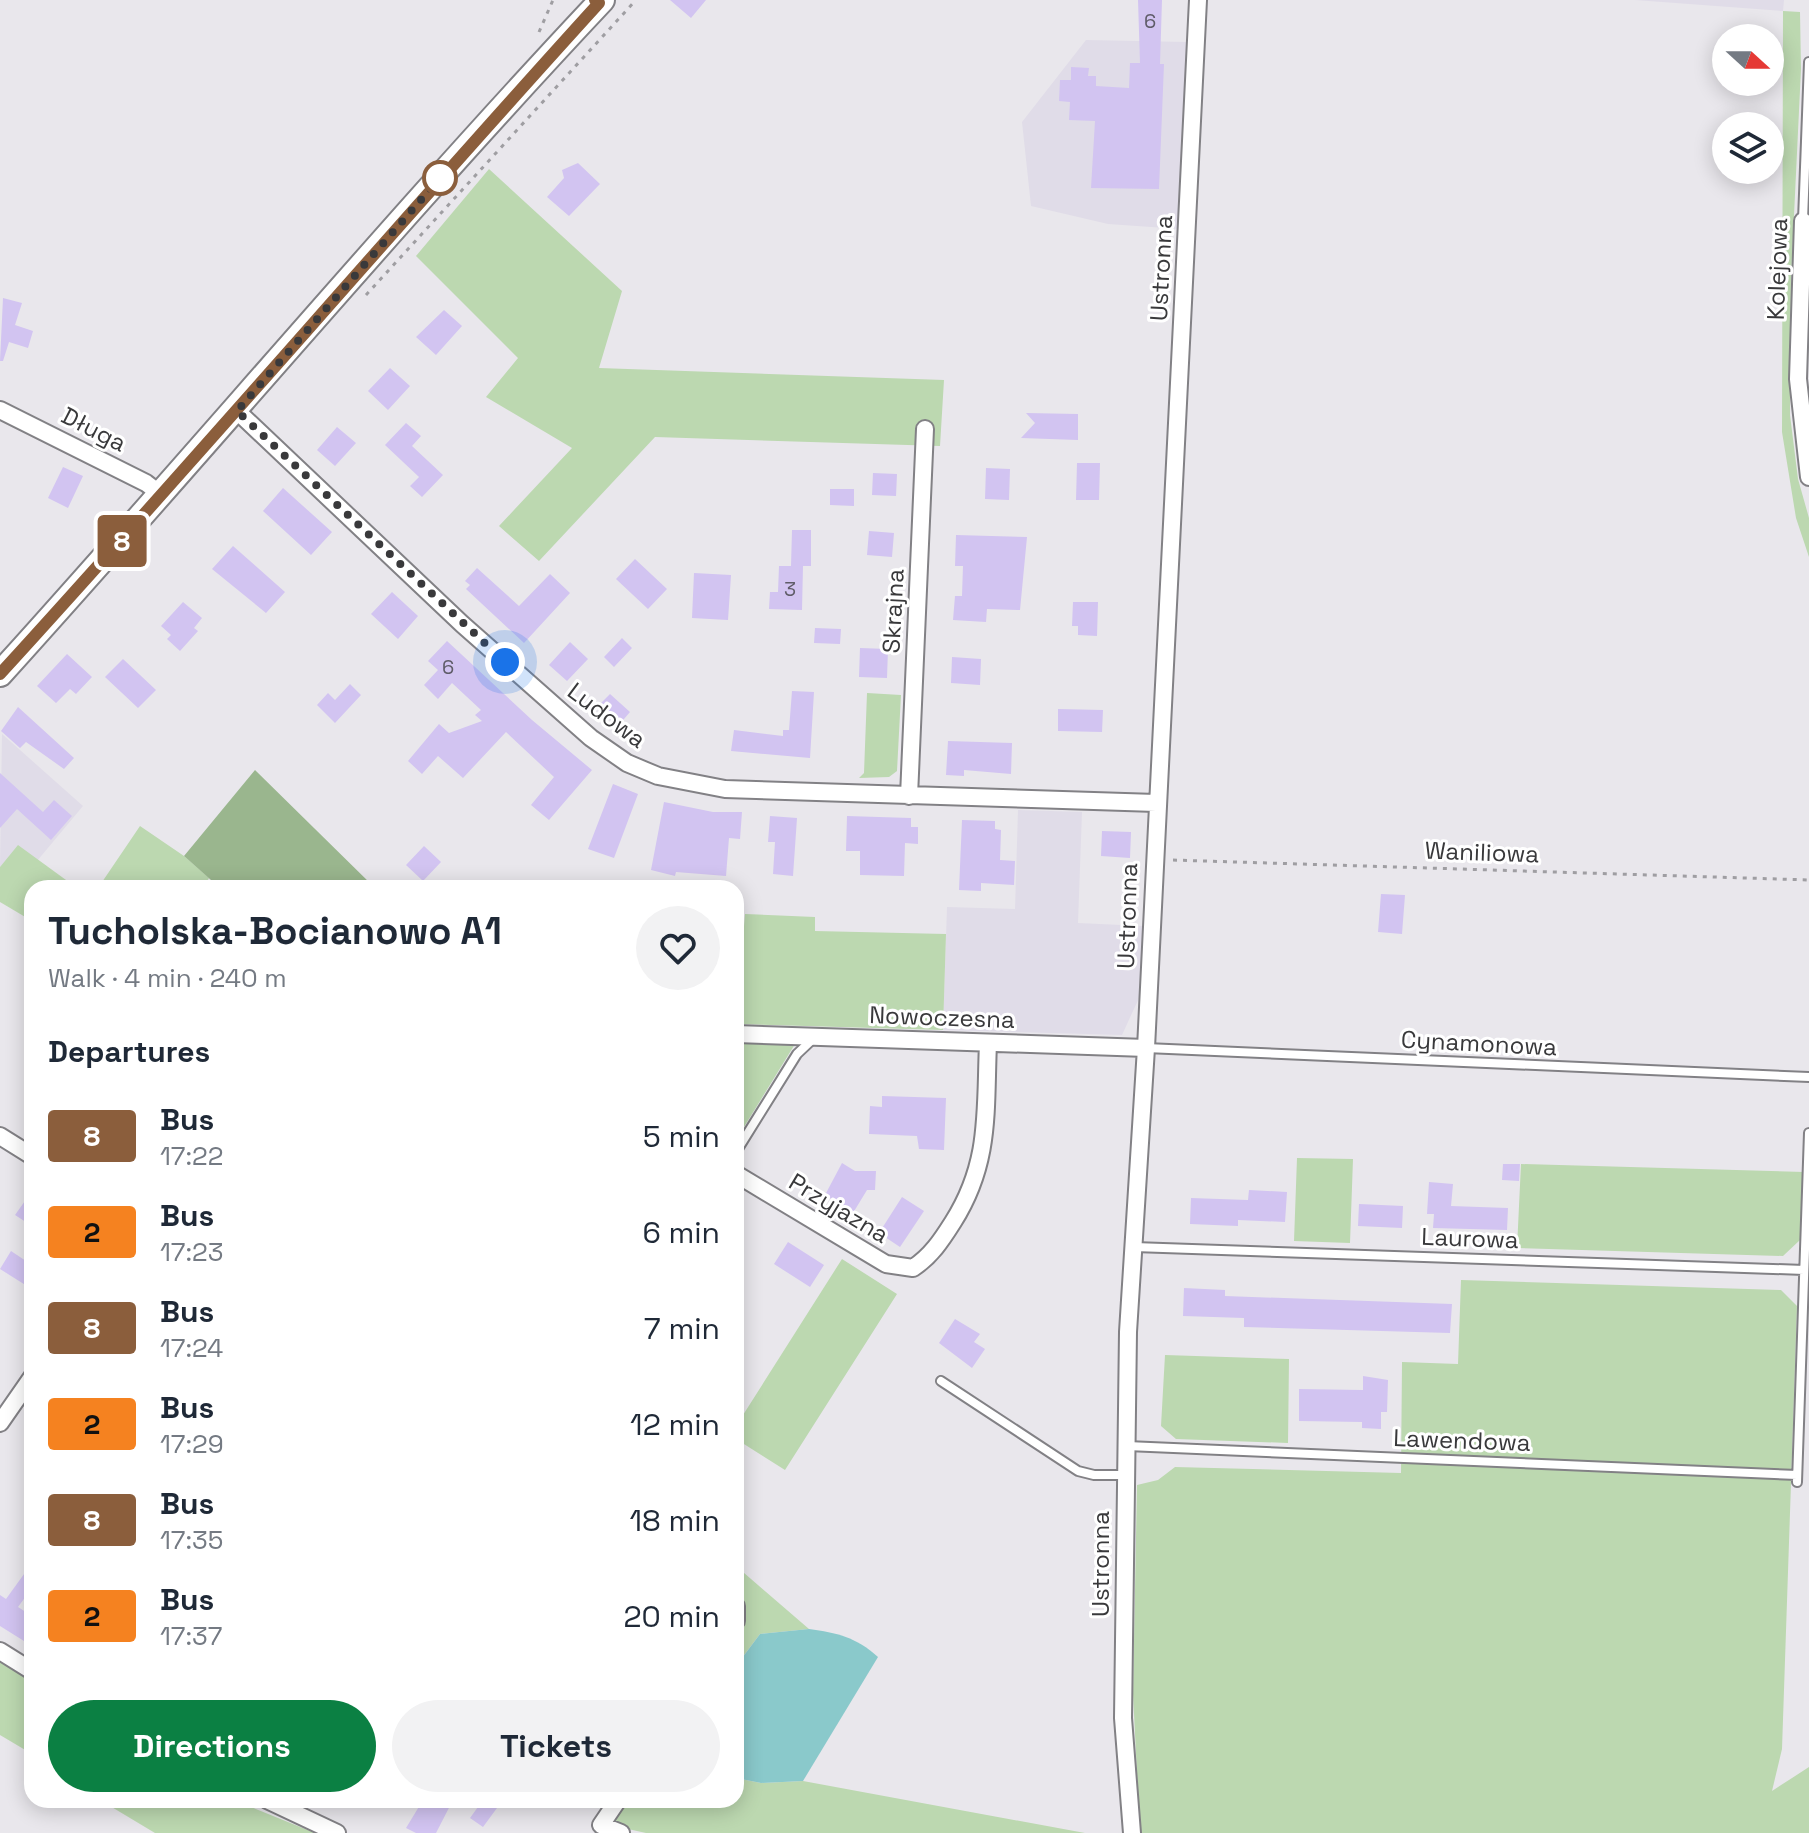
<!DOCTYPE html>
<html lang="en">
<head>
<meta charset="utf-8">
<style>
  body { margin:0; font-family:"Space Grotesk",sans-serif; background:#f2f2f3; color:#1f2937; height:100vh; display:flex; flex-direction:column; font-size:30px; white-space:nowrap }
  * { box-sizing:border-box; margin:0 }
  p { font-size:26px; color:#747a83 }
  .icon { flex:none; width:44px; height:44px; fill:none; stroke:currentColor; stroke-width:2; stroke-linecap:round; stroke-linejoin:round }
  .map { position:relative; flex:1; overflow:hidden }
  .panel { position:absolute; left:24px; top:880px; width:720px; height:928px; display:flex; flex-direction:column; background:#fff; border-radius:24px; box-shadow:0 4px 20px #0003 }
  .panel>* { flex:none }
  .badge { padding:0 16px; border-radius:6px; font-size:28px; line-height:52px }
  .needle { width:52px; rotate:111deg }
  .buttons { position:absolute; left:1712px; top:24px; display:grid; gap:16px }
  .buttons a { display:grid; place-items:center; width:72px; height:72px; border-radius:50%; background:#fff; box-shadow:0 4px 20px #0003; font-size:40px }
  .you { position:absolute; width:40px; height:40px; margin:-20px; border:6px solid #fff; border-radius:50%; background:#1a73e8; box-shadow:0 0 0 12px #1a73e833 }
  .map>.badge { position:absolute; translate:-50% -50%; box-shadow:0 0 0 4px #fff }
  h2 { padding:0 24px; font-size:30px; line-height:72px }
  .round { display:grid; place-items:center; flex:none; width:84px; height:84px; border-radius:42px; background:#f2f2f3 }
  .overview { display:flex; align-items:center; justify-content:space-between; height:136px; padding:0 24px }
  h1 { font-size:38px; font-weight:600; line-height:60px }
  .primary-button { display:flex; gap:16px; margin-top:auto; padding:16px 24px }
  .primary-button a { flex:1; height:92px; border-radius:48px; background:#0b8043; color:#fff; font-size:32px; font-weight:600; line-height:92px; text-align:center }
  .primary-button a+a { background:#f2f2f3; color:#1f2937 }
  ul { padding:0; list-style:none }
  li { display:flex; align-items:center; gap:24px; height:96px; padding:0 24px }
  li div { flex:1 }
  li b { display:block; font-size:30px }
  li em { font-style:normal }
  li .badge { min-width:88px; font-weight:700; text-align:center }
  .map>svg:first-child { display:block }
  .built { fill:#e0dce8 }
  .green { fill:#bcd8b0 }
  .forest { fill:#9ab68e }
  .water { fill:#8ac9cb }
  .building { fill:#d2c4f1 }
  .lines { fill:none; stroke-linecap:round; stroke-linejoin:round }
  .lane-casing { stroke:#828185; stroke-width:12 }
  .street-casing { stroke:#828185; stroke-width:20 }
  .secondary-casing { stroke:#828185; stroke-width:28 }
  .path { stroke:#9f9ea2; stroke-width:3; stroke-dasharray:4 6; stroke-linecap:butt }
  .lane { stroke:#fff; stroke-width:8 }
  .street { stroke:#fff; stroke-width:16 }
  .secondary { stroke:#fff; stroke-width:24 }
  .line-casing { stroke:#fff; stroke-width:18 }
  .line { stroke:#8b5e3c; stroke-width:12 }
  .walk { stroke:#39393b; stroke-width:8; stroke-dasharray:0 14.4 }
  .stop-dot { fill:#fff; stroke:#8b5e3c; stroke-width:4 }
  .labels { text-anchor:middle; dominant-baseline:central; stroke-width:6; stroke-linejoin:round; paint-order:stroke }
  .number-label { font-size:20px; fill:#5f5c68 }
  .street-label { font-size:24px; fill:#39393b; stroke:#fff }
</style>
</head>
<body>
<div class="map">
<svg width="1809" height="1833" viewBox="0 0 1809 1833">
  <rect width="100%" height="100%" fill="#e9e7ec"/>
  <!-- built -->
  <path class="built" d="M1635 0H1784L1783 11Z
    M1086 40 1187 42 1180 229 1108 224 1031 206 1022 122Z
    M2 734 83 806 37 861 18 846 0 867Z
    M1018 810 1082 812 1078 923 1143 926 1139 998 1122 1035 943 1030 947 907 1015 909Z"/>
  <!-- green -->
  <path class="green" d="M1783 11 1800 12 1801 69 1791 278 1790 415 1798 479 1809 518V557L1796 518 1782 432Z
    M489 169 622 291 599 368 944 380 940 446 655 437 539 561 499 526 572 448 486 397 518 358 416 256Z
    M867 693 901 695 897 771 889 777 859 778 864 773Z
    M140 826 184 856 209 878 203 888H98Z
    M18 845 77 888H32V921L0 902V867Z
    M745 914 815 917V931L946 934 943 1030 736 1024Z
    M736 1041 795 1044 736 1140Z
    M1297 1158 1353 1159 1350 1243 1294 1241Z
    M1521 1164 1804 1172 1800 1240 1783 1256 1517 1248Z
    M842 1259 897 1294 785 1470 736 1439V1426Z
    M1461 1280 1781 1290 1797 1306 1782 1749 1772 1791 1809 1767V1833H1140L1133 1694 1137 1485 1158 1480 1175 1467 1401 1473 1402 1362 1458 1364Z
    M1165 1355 1289 1359 1288 1443 1176 1439 1161 1426Z
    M736 1566 809 1629 760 1634 736 1666V1637L741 1630 743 1611 736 1591Z
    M0 1658 32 1679V1754L0 1735Z
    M736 1778 761 1783 803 1781 1085 1833H646L619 1827 614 1819 624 1800H736Z
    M100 1800H234L315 1833H155Z"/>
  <!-- forest -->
  <path class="forest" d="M255 770 373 886 377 888H220L184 856Z"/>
  <!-- water -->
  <path class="water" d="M809 1629C837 1633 856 1637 878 1657L803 1781 761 1783 736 1778V1666L760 1634Z"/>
  <!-- building -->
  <path class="building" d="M670 0H706L691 18Z
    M1138 0H1162L1160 64H1164L1159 189 1091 188 1095 121 1069 120 1070 102 1059 101 1060 80H1071V67L1089 68 1088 76H1096V86L1129 88 1130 63H1140Z
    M578 163 600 184 569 216 547 197 564 178 562 170Z
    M3 298 22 303 15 325 33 331 28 348 9 342 3 361H0Z
    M444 310 462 326 436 355 416 337Z
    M390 368 410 386 388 410 368 391Z
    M1026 413 1078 414V440L1021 438 1035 423Z
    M406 423 421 436 412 446 443 475 422 497 410 486 419 477 385 445Z
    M337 427 356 443 335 466 317 450Z
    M1077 463H1100L1099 500H1076Z
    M63 467 83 476 68 508 48 498Z
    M986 468 1010 469 1009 500 985 499Z
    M873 473 897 474 896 496 872 495Z
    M283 488 332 532 311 555 263 511Z
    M830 489H854V506L830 505Z
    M792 530H811V566H803L802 610 769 609 770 592H778L779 566H791Z
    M869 531 894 533 892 557 867 555Z
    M956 535 1027 537 1020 610 987 609 986 622 953 620 955 596H962L963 566H955Z
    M233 546 285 592 266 613 212 569Z
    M635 559 667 589 648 609 616 579Z
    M477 568 519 606 550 574 570 593 524 643 466 589 470 585 465 581Z
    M694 573 731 575 728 620 692 618Z
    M392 592 418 616 398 639 371 614Z
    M183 602 202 618 194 628 198 631 180 651 167 639 171 635 161 626Z
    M1073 602H1098L1097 636 1078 635V626H1072Z
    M815 628 841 629 840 644 814 643Z
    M622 638 632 648 614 667 604 657Z
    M447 641 532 720 592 770 549 820 531 805 554 777 506 732 463 778 438 756 422 774 408 761 439 724 449 733 482 721 475 715 481 710 452 683 438 699 424 685 438 670 428 661Z
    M570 642 588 659 567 681 549 665Z
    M860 648 888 649 887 678 859 677Z
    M67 654 92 677 76 694 70 689 56 703 37 686Z
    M952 657 981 659 980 685 951 683Z
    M123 659 156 690 138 708 105 677Z
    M350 684 361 695 335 723 317 705 328 693 335 700Z
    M792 691 814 692 810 758 731 751 734 730 783 736V730H789Z
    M610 694 630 712 618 726 597 707Z
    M18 707 74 758 64 769 26 742 20 748 1 731Z
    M1058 709 1103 710 1102 732 1058 731Z
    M948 741 1012 743 1011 774 964 770V776L946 775Z
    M0 773 43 812 54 800 72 816 51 840 17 809 0 828Z
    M613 784 638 794 614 858 588 849Z
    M664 802 713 812H742L740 839 729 838 726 876 676 872 675 876 651 870Z
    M770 816 797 818 793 876 773 874 775 842H768Z
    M847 816 911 818V827H918V844L905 843 904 876 860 875V851H846Z
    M962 820 995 821V829L1001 830 1000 860 1015 861 1014 885 981 883V891L959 890Z
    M1102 831 1131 832 1130 858 1101 856Z
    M424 846 441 862 423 881 406 865Z
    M1381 894 1405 895 1402 934 1378 932Z
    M882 1096 946 1098 944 1150 919 1149 917 1136 869 1134 870 1106 882 1107Z
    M842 1163 855 1171H876L875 1190H867L853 1213 825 1195Z
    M1503 1164H1520L1519 1181 1502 1180Z
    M1429 1182 1453 1184 1451 1206 1508 1208 1507 1230 1433 1228 1434 1214H1427Z
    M1249 1190 1287 1192 1285 1222 1238 1220V1226L1190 1224 1191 1198 1248 1200Z
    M32 1191V1226L15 1215Z
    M902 1197 924 1211 900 1247 879 1233Z
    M1359 1204 1403 1206 1402 1228 1358 1226Z
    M788 1242 824 1265 810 1287 774 1264Z
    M11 1251 32 1265V1278L27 1286 0 1269Z
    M1184 1288 1225 1290V1296L1452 1304 1450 1333 1244 1327V1318L1183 1316Z
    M955 1319 980 1334 974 1342 985 1349 972 1368 939 1343Z
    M1363 1376 1388 1380 1387 1412H1381V1429L1362 1428V1422L1299 1421V1389L1363 1390Z
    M32 1563V1588L18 1607 32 1616V1646L0 1626V1595L6 1599Z
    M423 1800H453L436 1833H416L406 1828Z
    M483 1800 497 1808 483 1827 470 1818Z"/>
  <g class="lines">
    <!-- lane casing -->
    <g class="lane-casing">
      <path id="lane" d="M1803 220 1809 62
        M1146 1048 1809 1077
        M736 1152 797 1054 815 1037
        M1134 1247 1804 1270
        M941 1381 1078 1471 1094 1475H1125
        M1127 1446 1797 1475
        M1797 1482 1809 1133"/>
    </g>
    <!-- street casing -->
    <g class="street-casing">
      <path id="street" d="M1803 221 1798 379 1809 477
        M0 410 146 483 163 496
        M237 411 462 624 591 738 627 763 658 776 725 789 1156 803
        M909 796 925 429
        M736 1034 1146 1048
        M0 1136 32 1156
        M736 1174 886 1264 913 1268C931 1256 941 1241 953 1222 991 1162 985 1111 988 1043
        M0 1423 32 1377
        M736 1606V1621
        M0 1651 32 1671
        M267 1800 337 1833
        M618 1800 601 1825 621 1833
        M1132 1833 1123 1718 1128 1332 1146 1048 1198 0"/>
    </g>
    <!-- secondary casing -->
    <g class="secondary-casing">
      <path id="secondary" d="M0 674C202 451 396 219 602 0"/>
    </g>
    <!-- path -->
    <path class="path" d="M539 32 553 0
      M366 295 636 0
      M1173 860 1809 880"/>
    <!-- lane -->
    <use href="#lane" class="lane"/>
    <!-- street -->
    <use href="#street" class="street"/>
    <!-- secondary -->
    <use href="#secondary" class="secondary"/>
  </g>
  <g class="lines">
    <!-- line casing -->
    <g class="line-casing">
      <path id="line" d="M0 674C202 453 397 225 599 3L595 0"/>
    </g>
    <!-- line -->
    <use href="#line" class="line"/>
    <!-- walk -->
    <path class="walk" d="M440 178 237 411 505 662"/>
  </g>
  <!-- markers -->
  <circle class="stop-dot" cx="440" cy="178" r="16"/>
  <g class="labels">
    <!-- number labels -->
    <g class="number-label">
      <text x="1150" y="21">6</text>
      <text x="790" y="589">3</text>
      <text x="448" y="667">6</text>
    </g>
    <!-- street labels -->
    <g class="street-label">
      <text transform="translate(1161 268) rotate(-87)">Ustronna</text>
      <text transform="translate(1777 269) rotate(-88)">Kolejowa</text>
      <text transform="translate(94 429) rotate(27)">Długa</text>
      <text transform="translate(893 611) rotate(-87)">Skrajna</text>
      <text transform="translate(607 715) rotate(37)">Ludowa</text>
      <text transform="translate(1482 852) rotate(2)">Waniliowa</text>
      <text transform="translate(1127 916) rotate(-88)">Ustronna</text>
      <text transform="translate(942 1017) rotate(2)">Nowoczesna</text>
      <text transform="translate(1479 1043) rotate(3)">Cynamonowa</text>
      <text transform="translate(839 1208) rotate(31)">Przyjazna</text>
      <text transform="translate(1470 1238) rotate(2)">Laurowa</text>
      <text transform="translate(1462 1440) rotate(2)">Lawendowa</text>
      <text transform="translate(1100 1564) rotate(-90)">Ustronna</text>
    </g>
  </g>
</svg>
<div class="buttons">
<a><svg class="needle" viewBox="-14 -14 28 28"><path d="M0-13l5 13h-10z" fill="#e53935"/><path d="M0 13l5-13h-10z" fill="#747a83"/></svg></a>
<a><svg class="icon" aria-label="layers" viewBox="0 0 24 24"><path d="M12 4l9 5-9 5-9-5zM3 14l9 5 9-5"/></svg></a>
</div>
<div class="you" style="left:505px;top:662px"></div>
<b class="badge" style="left:122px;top:541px;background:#8b5e3c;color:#fff">8</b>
<section class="panel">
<div class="overview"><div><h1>Tucholska-Bocianowo A1</h1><p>Walk · 4 min · 240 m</p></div><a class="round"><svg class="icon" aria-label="heart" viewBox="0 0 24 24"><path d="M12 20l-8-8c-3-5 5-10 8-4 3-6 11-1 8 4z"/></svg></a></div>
<h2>Departures</h2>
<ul>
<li><span class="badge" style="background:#8b5e3c;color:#fff">8</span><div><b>Bus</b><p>17:22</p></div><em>5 min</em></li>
<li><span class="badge" style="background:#f58220;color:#111">2</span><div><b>Bus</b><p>17:23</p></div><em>6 min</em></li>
<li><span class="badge" style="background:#8b5e3c;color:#fff">8</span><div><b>Bus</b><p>17:24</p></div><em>7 min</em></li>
<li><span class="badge" style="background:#f58220;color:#111">2</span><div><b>Bus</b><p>17:29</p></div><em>12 min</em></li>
<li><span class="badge" style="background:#8b5e3c;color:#fff">8</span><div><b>Bus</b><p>17:35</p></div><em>18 min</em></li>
<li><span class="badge" style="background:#f58220;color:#111">2</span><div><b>Bus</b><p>17:37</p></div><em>20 min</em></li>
</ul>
<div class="primary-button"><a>Directions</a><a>Tickets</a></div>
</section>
</div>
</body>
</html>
